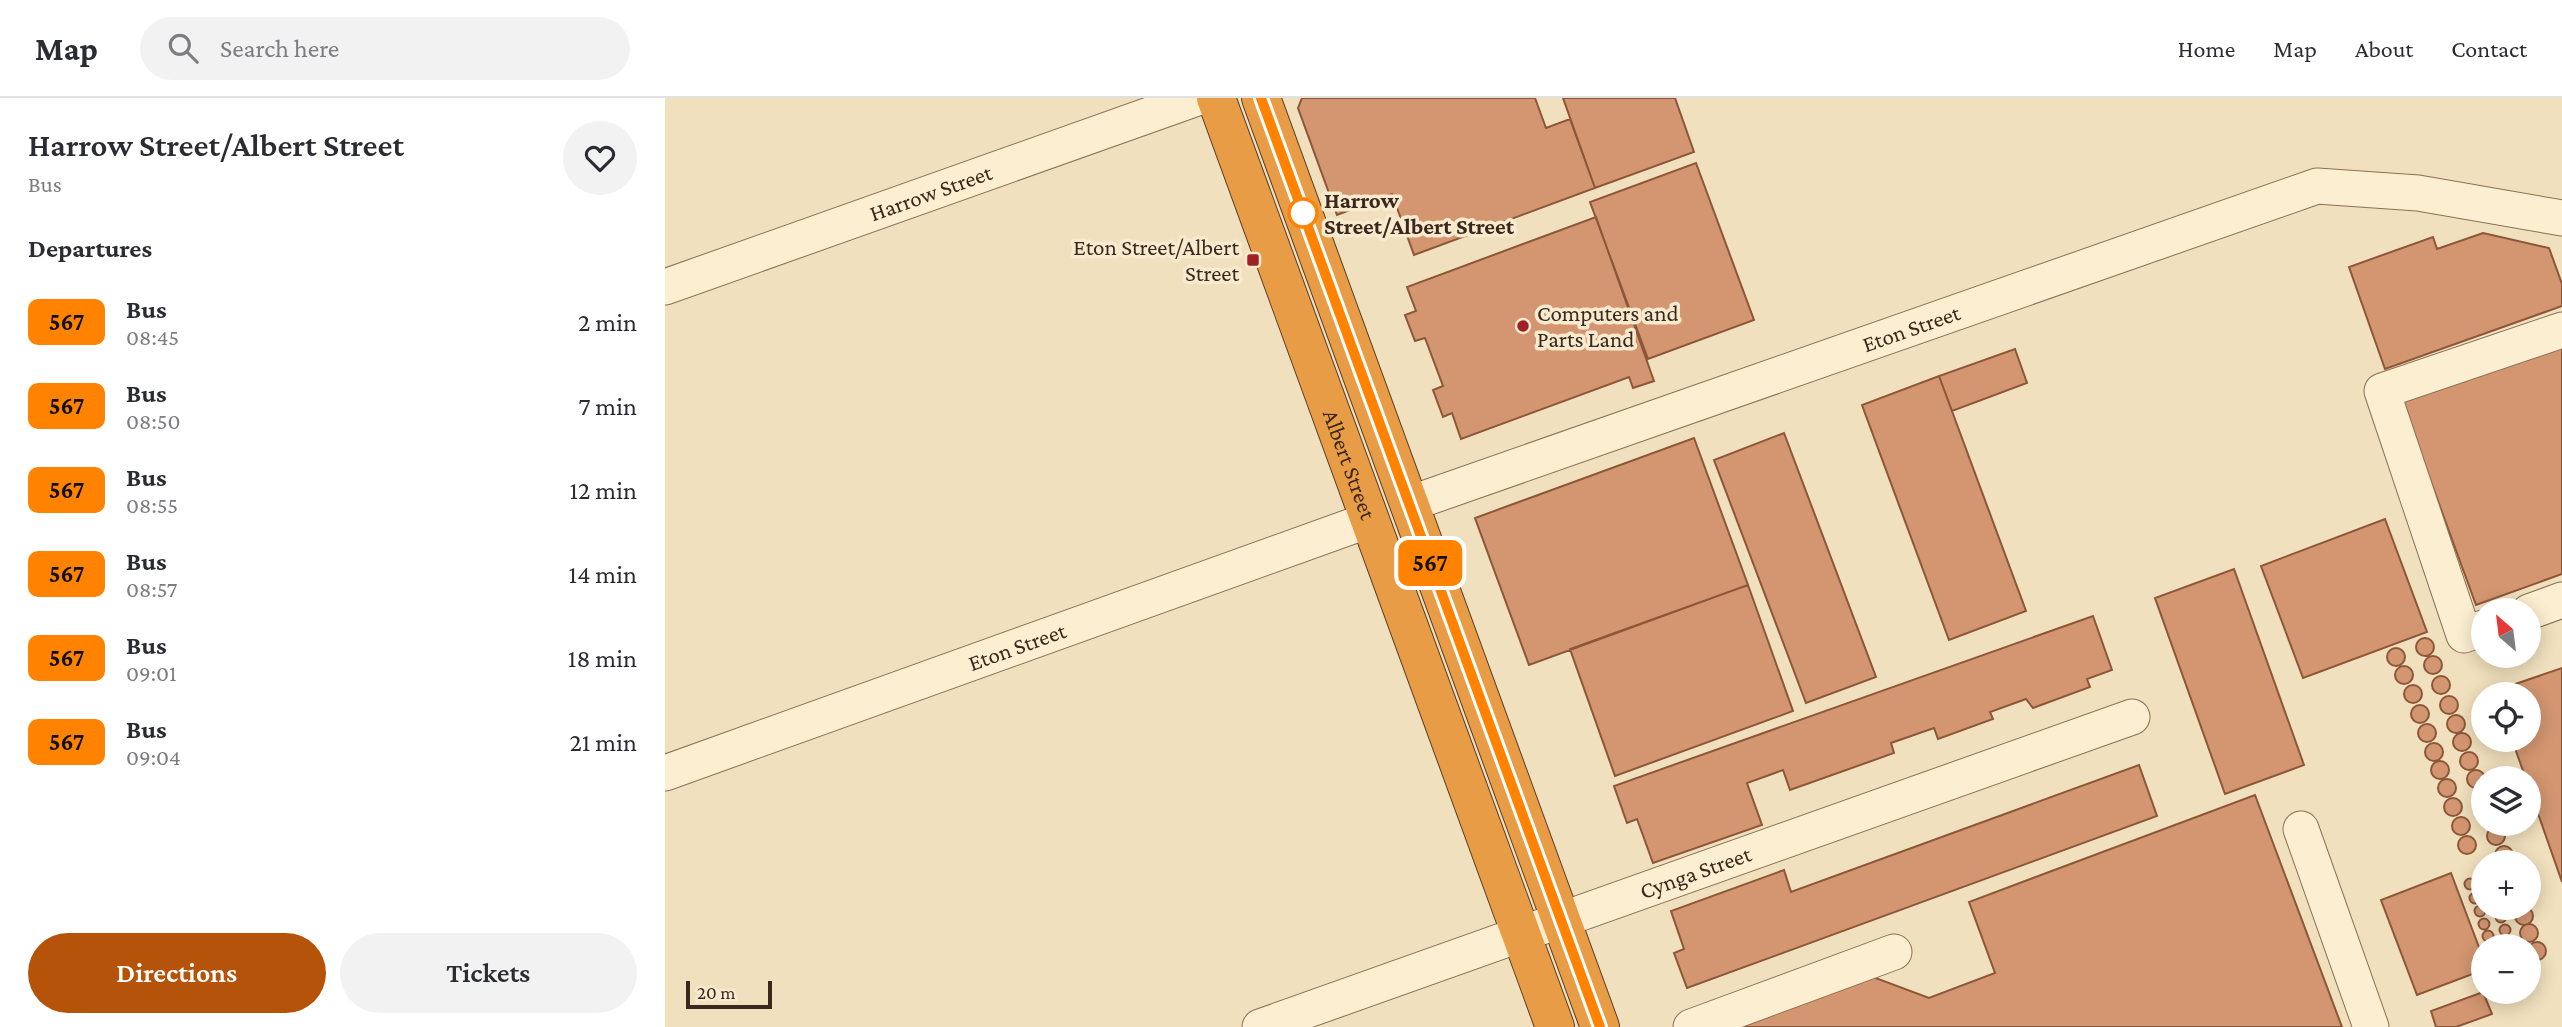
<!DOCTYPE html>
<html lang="en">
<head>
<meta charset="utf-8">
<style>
  body { margin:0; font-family:"Crimson Pro",serif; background:#f2f2f3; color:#2b2b33; height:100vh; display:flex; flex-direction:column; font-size:26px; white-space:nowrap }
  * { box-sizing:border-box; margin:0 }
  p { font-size:23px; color:#7c7c81 }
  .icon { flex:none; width:38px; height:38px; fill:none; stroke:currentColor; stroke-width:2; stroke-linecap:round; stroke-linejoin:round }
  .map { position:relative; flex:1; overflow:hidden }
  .side { display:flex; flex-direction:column; background:#fff; width:665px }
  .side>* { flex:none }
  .badge { padding:0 14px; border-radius:10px; font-size:24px; line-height:46px }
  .needle { width:46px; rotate:332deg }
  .fabs { position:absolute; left:1806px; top:500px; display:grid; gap:14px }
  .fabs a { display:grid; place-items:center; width:70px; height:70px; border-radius:50%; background:#fff; box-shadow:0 4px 18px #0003; font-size:35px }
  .scale { position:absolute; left:21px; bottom:18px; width:86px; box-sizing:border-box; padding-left:7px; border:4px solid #39281b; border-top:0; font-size:19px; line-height:24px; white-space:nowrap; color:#39281b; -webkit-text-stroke:5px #f8eace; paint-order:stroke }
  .map>.badge { position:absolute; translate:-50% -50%; box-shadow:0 0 0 4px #fff }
  h2 { padding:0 28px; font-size:26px; line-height:63px }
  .round { display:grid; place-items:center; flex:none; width:74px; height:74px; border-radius:37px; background:#f2f2f3 }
  .overview { display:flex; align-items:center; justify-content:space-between; height:119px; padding:0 28px }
  h1 { font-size:33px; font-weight:600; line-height:52px }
  .action { display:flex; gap:14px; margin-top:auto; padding:14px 28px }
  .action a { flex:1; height:80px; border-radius:42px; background:#b45309; color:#fff; font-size:28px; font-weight:600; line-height:80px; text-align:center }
  .action a+a { background:#f2f2f3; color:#2b2b33 }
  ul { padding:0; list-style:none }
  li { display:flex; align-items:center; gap:21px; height:84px; padding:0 28px }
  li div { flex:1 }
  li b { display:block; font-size:26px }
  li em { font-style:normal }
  li .badge { min-width:77px; font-weight:700; text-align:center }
  header { display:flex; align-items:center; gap:42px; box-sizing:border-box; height:98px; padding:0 35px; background:#fff; border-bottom:2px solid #e1e1e2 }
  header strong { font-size:33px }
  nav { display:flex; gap:38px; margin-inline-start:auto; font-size:24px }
  .search { width:490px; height:63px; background:#f2f2f3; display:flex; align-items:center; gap:18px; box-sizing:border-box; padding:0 24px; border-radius:38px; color:#7c7c81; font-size:26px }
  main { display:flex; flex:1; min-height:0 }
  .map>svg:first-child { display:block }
  .building { fill:#d39670; stroke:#8c5739; stroke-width:2 }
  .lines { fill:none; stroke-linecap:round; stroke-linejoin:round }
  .minor-casing { stroke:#8b7055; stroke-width:37 }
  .highway-casing { stroke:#583e2a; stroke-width:40 }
  .minor { stroke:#fceed1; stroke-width:35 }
  .highway { stroke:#e99c46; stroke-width:38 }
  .line-casing { stroke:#fff; stroke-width:16 }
  .line { stroke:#ff8200; stroke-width:10 }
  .stop-dot { fill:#fff; stroke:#ff8200; stroke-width:3.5 }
  .poi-dot { fill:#9f2025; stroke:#f8eace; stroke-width:2.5 }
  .labels { text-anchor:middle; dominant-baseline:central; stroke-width:7; stroke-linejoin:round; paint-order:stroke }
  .street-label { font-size:23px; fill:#39281b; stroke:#f8eace }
  .stop-label { font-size:23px; font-weight:bold; fill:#39281b; stroke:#f8eace; text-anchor:start }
  .poi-label { font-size:23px; fill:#39281b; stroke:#f8eace; text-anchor:end }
</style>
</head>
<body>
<header>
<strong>Map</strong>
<div class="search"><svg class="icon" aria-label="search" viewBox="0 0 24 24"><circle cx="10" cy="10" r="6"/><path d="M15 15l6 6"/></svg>Search here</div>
<nav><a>Home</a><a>Map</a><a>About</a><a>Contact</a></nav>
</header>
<main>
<section class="side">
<div class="overview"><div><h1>Harrow Street/Albert Street</h1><p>Bus</p></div><a class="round"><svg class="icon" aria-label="heart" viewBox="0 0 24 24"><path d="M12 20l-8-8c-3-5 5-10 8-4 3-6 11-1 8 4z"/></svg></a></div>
<h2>Departures</h2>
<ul>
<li><span class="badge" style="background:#ff8200;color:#111">567</span><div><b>Bus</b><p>08:45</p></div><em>2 min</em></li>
<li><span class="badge" style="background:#ff8200;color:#111">567</span><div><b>Bus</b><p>08:50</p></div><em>7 min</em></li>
<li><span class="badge" style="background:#ff8200;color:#111">567</span><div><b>Bus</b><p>08:55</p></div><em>12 min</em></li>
<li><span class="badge" style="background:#ff8200;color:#111">567</span><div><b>Bus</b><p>08:57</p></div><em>14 min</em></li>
<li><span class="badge" style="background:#ff8200;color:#111">567</span><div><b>Bus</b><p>09:01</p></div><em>18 min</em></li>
<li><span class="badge" style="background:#ff8200;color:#111">567</span><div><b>Bus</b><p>09:04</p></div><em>21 min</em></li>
</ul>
<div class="action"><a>Directions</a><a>Tickets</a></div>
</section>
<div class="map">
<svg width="1897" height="929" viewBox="0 0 1897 929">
  <rect width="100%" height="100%" fill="#f1e0bd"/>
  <!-- building -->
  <path class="building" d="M637 0H870L881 30 905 21 930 90 749 157 727 96 672 117 633 10Z
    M898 0H1010L1029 54 930 90Z
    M1031 65 1089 222 983 261 925 104Z
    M931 119 989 283 968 290 964 279 796 341 787 315 778 319 768 292 778 288 760 240 750 243 740 217 751 213 742 189Z
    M1818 135 1884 150 1897 186V208L1720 271 1684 169 1768 139 1772 151Z
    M1897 243V476L1811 507 1736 302Z
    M1350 251 1362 285 1287 313 1274 278Z
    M1274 278 1361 513 1284 542 1197 307Z
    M1119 335 1211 579 1141 605 1049 362Z
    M1029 340 1083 487 864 567 810 420Z
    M1720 421 1762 534 1638 580 1596 468Z
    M1569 471 1639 667 1560 696 1490 500Z
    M1083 487 1128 613 950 678 905 551Z
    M1428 518 1447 572 1422 581 1425 589 1368 610 1361 601 1325 614 1328 621 1273 641 1269 630 1226 645 1229 655 1125 692 1118 672 1082 685 1097 727 988 765 972 721 962 725 949 688Z
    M1751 549a9 9 0 1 1 18 0a9 9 0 1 1-18 0Z
    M1722 559a9 9 0 1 1 18 0a9 9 0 1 1-18 0Z
    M1759 567a9 9 0 1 1 18 0a9 9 0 1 1-18 0Z
    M1730 577a9 9 0 1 1 18 0a9 9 0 1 1-18 0Z
    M1897 570V784L1864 690V681H1861L1847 642H1864V597H1831L1830 593Z
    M1767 587a9 9 0 1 1 18 0a9 9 0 1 1-18 0Z
    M1739 596a9 9 0 1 1 18 0a9 9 0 1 1-18 0Z
    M1775 607a9 9 0 1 1 18 0a9 9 0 1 1-18 0Z
    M1746 616a9 9 0 1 1 18 0a9 9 0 1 1-18 0Z
    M1782 626a9 9 0 1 1 18 0a9 9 0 1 1-18 0Z
    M1753 635a9 9 0 1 1 18 0a9 9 0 1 1-18 0Z
    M1788 644a9 9 0 1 1 18 0a9 9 0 1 1-18 0Z
    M1760 654a9 9 0 1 1 18 0a9 9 0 1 1-18 0Z
    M1795 663a9 9 0 1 1 18 0a9 9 0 1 1-18 0Z
    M1766 672a9 9 0 1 1 18 0a9 9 0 1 1-18 0Z
    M1474 667 1492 718 1022 890 1009 855 1019 851 1006 813 1119 772 1126 794Z
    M1802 681a9 9 0 1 1 18 0a9 9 0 1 1-18 0Z
    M1773 690a9 9 0 1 1 18 0a9 9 0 1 1-18 0Z
    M1815 690H1818V709L1812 707 1808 703 1809 693Z
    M1590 697 1677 929H1071L1200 876 1264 900 1330 875 1304 804Z
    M1779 709a9 9 0 1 1 18 0a9 9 0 1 1-18 0Z
    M1787 728a9 9 0 1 1 18 0a9 9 0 1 1-18 0Z
    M1822 738a9 9 0 1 1 18 0a9 9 0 1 1-18 0Z
    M1793 747a9 9 0 1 1 18 0a9 9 0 1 1-18 0Z
    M1830 757a9 9 0 1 1 18 0a9 9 0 1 1-18 0Z
    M1786 775 1818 860V872L1752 897 1716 802Z
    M1799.5 786a5.5 5.5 0 1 1 11 0a5.5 5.5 0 1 1-11 0Z
    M1804.5 800a5.5 5.5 0 1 1 11 0a5.5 5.5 0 1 1-11 0Z
    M1809.5 813a5.5 5.5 0 1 1 11 0a5.5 5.5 0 1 1-11 0Z
    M1850 818a9 9 0 1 1 18 0a9 9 0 1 1-18 0Z
    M1830.5 819a5.5 5.5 0 1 1 11 0a5.5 5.5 0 1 1-11 0Z
    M1813.5 826a5.5 5.5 0 1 1 11 0a5.5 5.5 0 1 1-11 0Z
    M1855 835a9 9 0 1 1 18 0a9 9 0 1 1-18 0Z
    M1834.5 832a5.5 5.5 0 1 1 11 0a5.5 5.5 0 1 1-11 0Z
    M1817.5 838a5.5 5.5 0 1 1 11 0a5.5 5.5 0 1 1-11 0Z
    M1840.5 844a5.5 5.5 0 1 1 11 0a5.5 5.5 0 1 1-11 0Z
    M1863 853a9 9 0 1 1 18 0a9 9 0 1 1-18 0Z
    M1818 894 1827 916 1791 929H1771L1766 913Z"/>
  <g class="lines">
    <!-- minor casing -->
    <g class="minor-casing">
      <g id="minor">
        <path id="s1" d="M0 189 532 0"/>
        <path id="s2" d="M744 406 1652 88 1753 95 1897 120"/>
        <path d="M1864 514 1897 502"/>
        <path d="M1818 530 1799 537 1717 293 1897 232"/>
        <path id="s3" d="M0 675 704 422"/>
        <path d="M1636 731 1706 929"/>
        <path id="s4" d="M595 929 1467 619"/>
        <path d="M1026 929 1229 854"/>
      </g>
    </g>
    <!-- highway casing -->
    <g class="highway-casing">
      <g id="highway">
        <path id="s5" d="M551 0 890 929"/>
        <path d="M596 0 935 929"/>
      </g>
    </g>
    <!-- minor -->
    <use href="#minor" class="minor"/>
    <!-- highway -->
    <use href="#highway" class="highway"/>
  </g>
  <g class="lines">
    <!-- line casing -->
    <g class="line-casing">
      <path id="line" d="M596 0 935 929"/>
    </g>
    <!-- line -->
    <use href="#line" class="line"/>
  </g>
  <!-- markers -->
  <circle class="stop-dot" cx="638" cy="115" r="14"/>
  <g class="poi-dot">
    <rect x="581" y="155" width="14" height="14" rx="3.5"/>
    <circle cx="858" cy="228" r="7"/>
  </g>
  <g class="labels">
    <!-- street labels -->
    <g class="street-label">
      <text stroke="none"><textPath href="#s1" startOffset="282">Harrow Street</textPath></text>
      <text stroke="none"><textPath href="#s2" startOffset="532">Eton Street</textPath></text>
      <text stroke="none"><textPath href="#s5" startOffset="390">Albert Street</textPath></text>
      <text stroke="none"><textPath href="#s3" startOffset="374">Eton Street</textPath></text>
      <text stroke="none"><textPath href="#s4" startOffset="462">Cynga Street</textPath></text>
    </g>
    <!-- stop labels -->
    <g class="stop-label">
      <text x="659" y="102">Harrow<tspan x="659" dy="26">Street/Albert Street</tspan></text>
    </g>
    <!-- poi labels -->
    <g class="poi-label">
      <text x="574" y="149">Eton Street/Albert<tspan x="574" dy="26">Street</tspan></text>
      <text x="872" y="215" text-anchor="start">Computers and<tspan x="872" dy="26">Parts Land</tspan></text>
    </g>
  </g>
</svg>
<div class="fabs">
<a><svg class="needle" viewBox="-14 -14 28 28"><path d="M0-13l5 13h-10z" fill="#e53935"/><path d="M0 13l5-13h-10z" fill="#7c7c81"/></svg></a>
<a><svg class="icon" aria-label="locate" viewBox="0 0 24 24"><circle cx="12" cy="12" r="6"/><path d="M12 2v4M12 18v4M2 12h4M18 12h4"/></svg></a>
<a><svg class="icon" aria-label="layers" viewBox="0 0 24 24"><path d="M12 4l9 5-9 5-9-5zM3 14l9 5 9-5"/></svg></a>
<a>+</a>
<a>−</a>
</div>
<div class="scale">20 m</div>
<b class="badge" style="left:765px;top:465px;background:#ff8200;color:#111">567</b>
</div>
</main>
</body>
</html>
